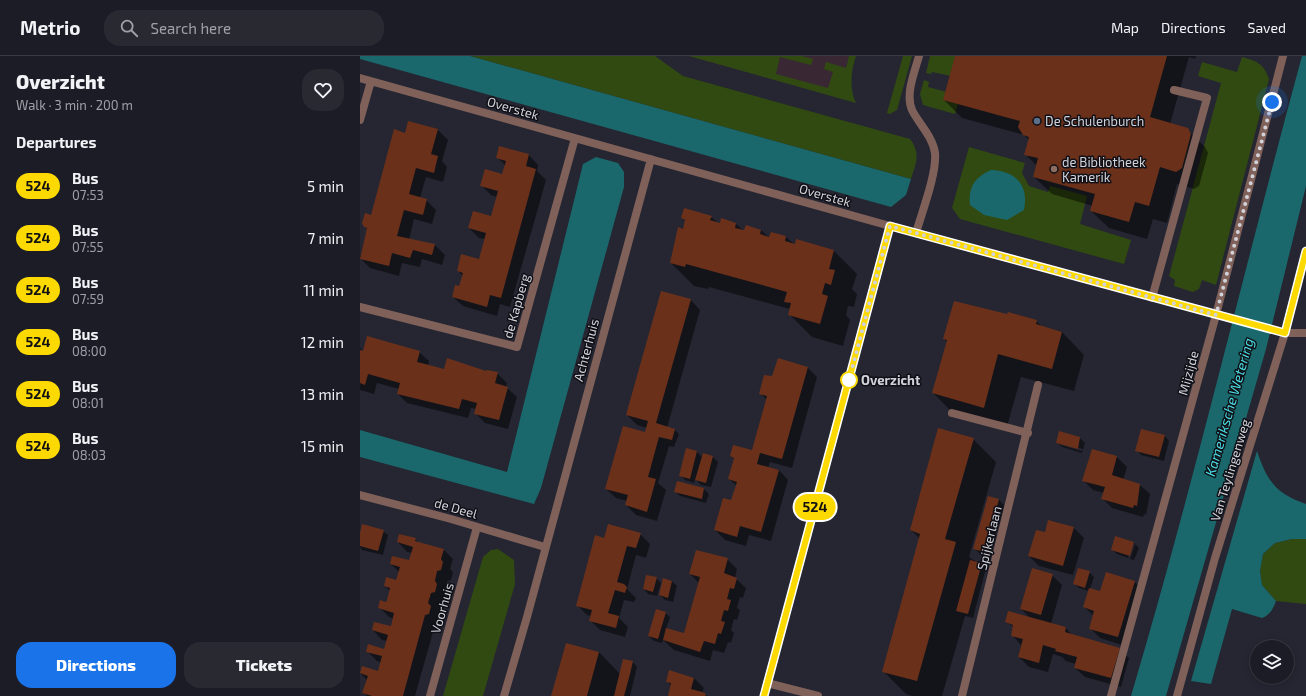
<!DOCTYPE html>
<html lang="en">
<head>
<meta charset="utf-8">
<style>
  body { margin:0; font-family:"Exo 2",sans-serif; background:#292932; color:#f1f3f6; height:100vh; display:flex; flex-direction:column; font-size:15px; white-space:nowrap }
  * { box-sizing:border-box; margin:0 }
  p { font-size:13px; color:#a0a1a7 }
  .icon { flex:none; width:22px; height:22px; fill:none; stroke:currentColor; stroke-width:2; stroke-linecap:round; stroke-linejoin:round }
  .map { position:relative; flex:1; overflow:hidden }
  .side { display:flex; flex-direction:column; background:#1c1c26; width:360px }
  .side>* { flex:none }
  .badge { padding:0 8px; border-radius:13px; font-size:14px; line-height:26px }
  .buttons { position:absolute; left:890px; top:584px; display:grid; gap:8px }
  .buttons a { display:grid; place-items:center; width:44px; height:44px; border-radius:50%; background:#1c1c26; box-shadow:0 2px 10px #0003,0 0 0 1px #3a3a43; font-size:20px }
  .you { position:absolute; width:20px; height:20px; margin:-10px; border:3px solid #fff; border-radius:50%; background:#1a73e8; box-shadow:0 0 0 6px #1a73e833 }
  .map>.badge { position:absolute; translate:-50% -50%; box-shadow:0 0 0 2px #fff }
  h2 { padding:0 16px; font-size:15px; line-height:36px }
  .round { display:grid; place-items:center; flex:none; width:42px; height:42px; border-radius:16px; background:#292932 }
  .overview { display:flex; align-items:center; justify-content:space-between; height:68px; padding:0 16px }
  h1 { font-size:19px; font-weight:800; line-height:30px }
  .cta { display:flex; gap:8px; margin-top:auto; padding:8px 16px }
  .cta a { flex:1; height:46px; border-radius:16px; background:#1a73e8; color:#fff; font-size:16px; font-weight:800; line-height:46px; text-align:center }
  .cta a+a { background:#292932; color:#f1f3f6 }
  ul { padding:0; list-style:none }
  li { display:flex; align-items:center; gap:12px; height:52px; padding:0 16px }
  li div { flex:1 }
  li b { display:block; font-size:15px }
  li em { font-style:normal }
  li .badge { min-width:44px; font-weight:700; text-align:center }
  header { display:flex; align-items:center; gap:24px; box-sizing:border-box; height:56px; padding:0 20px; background:#1c1c26; border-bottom:1px solid #3a3a43 }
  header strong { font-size:19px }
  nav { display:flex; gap:22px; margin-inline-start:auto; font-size:14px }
  .search { width:280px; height:36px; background:#292932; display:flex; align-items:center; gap:10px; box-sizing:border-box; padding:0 14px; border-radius:16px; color:#a0a1a7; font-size:15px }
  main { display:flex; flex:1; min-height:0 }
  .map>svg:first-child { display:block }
  .education { fill:#392833 }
  .green { fill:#314a11 }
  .water { fill:#1a686c }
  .shadow { fill:#0007; fill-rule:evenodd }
  .building { fill:#6b301a }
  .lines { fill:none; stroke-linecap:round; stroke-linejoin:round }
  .service { stroke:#7f615a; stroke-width:8 }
  .minor { stroke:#7f615a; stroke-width:8 }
  .tertiary { stroke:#7f615a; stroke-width:8 }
  .line-casing { stroke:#fff; stroke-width:9 }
  .line { stroke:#fcd900; stroke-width:6 }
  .walk { stroke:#d2d2db; stroke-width:4; stroke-dasharray:0 7.2 }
  .service-dot { fill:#5c6f8a; stroke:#0f0f15; stroke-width:1.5 }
  .education-dot { fill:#8d6e63; stroke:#0f0f15; stroke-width:1.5 }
  .stop-dot { fill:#fff; stroke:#fcd900; stroke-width:2 }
  .labels { text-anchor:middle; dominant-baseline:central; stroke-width:3; stroke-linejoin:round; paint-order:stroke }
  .street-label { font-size:13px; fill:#d2d2db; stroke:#0f0f15 }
  .poi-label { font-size:13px; fill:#d2d2db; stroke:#0f0f15; text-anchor:start }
  .stop-label { font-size:13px; font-weight:bold; fill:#d2d2db; stroke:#0f0f15; text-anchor:start }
  .water-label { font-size:14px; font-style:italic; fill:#4adbe2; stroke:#0f0f15 }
</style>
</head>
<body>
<header>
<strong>Metrio</strong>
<div class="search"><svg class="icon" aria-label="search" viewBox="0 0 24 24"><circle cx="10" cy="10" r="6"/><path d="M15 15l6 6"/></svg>Search here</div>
<nav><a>Map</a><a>Directions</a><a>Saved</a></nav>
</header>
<main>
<section class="side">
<div class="overview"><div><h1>Overzicht</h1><p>Walk · 3 min · 200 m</p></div><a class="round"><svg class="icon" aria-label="heart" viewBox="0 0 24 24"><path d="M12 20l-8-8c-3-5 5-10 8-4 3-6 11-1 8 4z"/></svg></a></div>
<h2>Departures</h2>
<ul>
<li><span class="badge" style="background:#fcd900;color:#111">524</span><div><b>Bus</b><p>07:53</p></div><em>5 min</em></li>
<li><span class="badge" style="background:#fcd900;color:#111">524</span><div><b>Bus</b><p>07:55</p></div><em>7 min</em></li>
<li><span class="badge" style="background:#fcd900;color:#111">524</span><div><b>Bus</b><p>07:59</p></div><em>11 min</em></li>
<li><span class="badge" style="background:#fcd900;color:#111">524</span><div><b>Bus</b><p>08:00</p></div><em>12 min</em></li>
<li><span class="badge" style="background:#fcd900;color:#111">524</span><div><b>Bus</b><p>08:01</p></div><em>13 min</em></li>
<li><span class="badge" style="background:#fcd900;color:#111">524</span><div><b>Bus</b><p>08:03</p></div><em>15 min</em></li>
</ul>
<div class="cta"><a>Directions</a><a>Tickets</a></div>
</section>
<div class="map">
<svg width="946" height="640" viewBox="0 0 946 640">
  <rect width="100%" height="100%" fill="#252632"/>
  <!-- education -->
  <path class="education" d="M329 0H489L478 41Z"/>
  <!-- green -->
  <path class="green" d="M110 0H295L323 20 550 83C561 97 556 108 551 123Z
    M329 0H442L453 3 451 9 420 1 416 18 468 32 473 16 464 13 466 6 486 12 489 0H496C491 14 489 33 496 47Z
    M543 0H552L537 54 530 58 527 57Z
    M570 0H596L591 20 572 16 571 18 566 17Z
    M882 1C897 5 904 8 909 23L856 229 842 224 839 233 833 236 814 230 815 224 809 220 861 27 838 20 842 6 877 16Z
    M564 24 569 26 568 31 587 36 585 44 598 48 595 58 563 49 560 38Z
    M609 91 665 107 662 117 669 130 688 136 690 130 727 140 720 168 771 184 764 208 600 163 592 152Z
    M932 483H946V548L916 545 902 529 900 515 903 498 915 487Z
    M138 493 154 504 155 528 123 640H83L123 501 131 494Z"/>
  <!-- water -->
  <path class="water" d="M0 0H110L551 123 546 139 531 151 0 3Z
    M942 0H946V130L906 293 806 640H771C834 428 884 213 942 0Z
    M236 101 258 107 264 116V131L181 432 174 448 0 401V374L147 416 223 108Z
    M631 114C656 115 669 129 664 154L647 164 624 159 610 149C608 131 615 121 631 114Z
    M897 395C907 425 916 438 946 448V483H932L915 487 903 498 900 515 902 529 916 545C913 553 910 559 902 562L872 553 851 628 831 625Z"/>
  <!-- shadow -->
  <path class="shadow" d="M596 0H836L835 3 829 1 810 68 827 73 845 91 848 97 839 130 834 133 817 128 807 167 793 163 787 183 749 172 731 155 733 150 692 138 674 121 677 110 665 98 669 84 664 79 602 62 584 44Z
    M49 66 78 74 88 84 82 105 87 111 83 126 66 121 60 142 66 144 76 154 72 168 54 163 49 184 75 189 85 199 82 209 62 203 60 211 42 207 39 220 10 212 0 202 8 174 5 171 11 160 46 78Z
    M169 99 178 109 177 115 186 124 150 251 140 248 137 260 103 250 93 241 100 231 103 220 98 215 120 204 125 183 119 182 109 172 131 162 137 141 131 139 121 129 143 119 146 110 137 101Z
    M351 161 360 168 361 164 376 168 383 174H401L410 182 411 177 426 181 435 189 437 184 474 195 497 218 492 233 497 238 494 251 488 250 486 259 490 264 483 290 452 281 429 258 430 253 349 231 348 233 334 230 311 207 326 166 322 162Z
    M331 244 340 254 307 372 315 374 319 378 314 391 309 390 298 427 306 434 297 465 276 459 266 449 267 445 256 442 246 433 286 378 287 372 277 369 267 359Z
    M676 265 683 271 702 276 724 299 714 335 661 321 646 374 596 360 573 337 587 286 584 283Z
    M0 291 2 295 59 296 69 305 68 310 84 314 137 317 147 327 146 331 157 341 148 373 125 367 115 357 117 353 111 352 108 362 47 347 38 338 39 333 17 327 14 338 0 334Z
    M447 311 457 321 432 412 410 406 408 412 419 414 428 424 411 485 389 479 386 490 365 484 355 474 372 445 377 430 369 423 375 404 371 400 393 395 407 344 400 337 413 322Z
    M700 377 720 382 725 387 722 397 702 391 697 386ZM701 387 723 393 722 395 701 389Z
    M805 380 809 385 804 405 781 399 777 394Z
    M613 383 636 406 609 501 626 512 613 562 605 560 582 640H552L546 638 523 615 560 483 551 474Z
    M327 394 337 396 342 401 343 398 353 401 358 406 351 431 341 429 335 423 334 427 325 424 320 419Z
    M732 394 757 401 767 411 763 424 780 429 790 438 786 459 784 458 783 461 752 452 743 443 744 437 733 434 723 424Z
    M318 426 344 433 349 438 346 447 320 440 315 435Z
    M629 441 639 444 644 449 629 500 619 497 614 492Z
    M689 465 714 472 724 482 713 519 679 510 669 500 685 477Z
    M23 475 28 479 23 499 2 494 0 491V481Z
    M280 478 290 488 286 502 276 499 267 533 276 542 274 546 264 544 259 562 268 571 265 581 240 574 230 564 231 560 227 559 217 549 245 483Z
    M756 481 774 487 779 492 774 504 770 503 775 488H773L768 502 757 498 752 493Z
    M55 483 59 487 83 493 93 503 90 513 93 516 91 524 87 525 84 536 87 539 85 545 81 546 78 557 81 560 79 568 75 569 55 640H7L4 637 7 624 1 618 2 612 19 616 22 607 17 605 7 595 25 594 27 585 22 584 13 574 31 572 34 563 29 561 19 551 21 545 27 546 30 535 25 530 37 525 39 516 31 508 49 506 52 497 47 496 38 486Z
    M367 503 377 513 375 522 386 532 383 542 380 541 377 552 380 554 377 564 374 563 371 574 374 577 371 587 368 586 364 597 353 594 350 605 314 594 303 584 302 587 294 585 289 580 305 557 310 561 306 573 325 579 339 527 330 518Z
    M729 516 734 521 730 533 741 537 775 526 784 535 768 591 740 582 730 572 734 560 724 551 729 535 719 532 714 527Z
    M692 519 702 529 691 568 706 572 713 580 759 593 769 602 761 631 725 621 715 612 716 608 706 605 702 601 693 598 688 616 669 611 659 601 661 589 652 579 654 571 646 566 670 562 661 553Z
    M296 522 301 527 297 540 288 538 284 533Z
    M304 524 312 525 317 530 313 546 305 544 300 539Z
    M239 596 260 618 273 606 277 611 270 640H192Z
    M334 622 344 632 342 637 347 640H309L311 630 307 625Z"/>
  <!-- building -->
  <path class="building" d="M595 0H807L790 61 828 72 831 78 822 112 816 116 800 111 789 150 775 146 769 166 730 155 735 138 673 121 678 102 664 99 669 81 663 79 658 71 660 65 583 44Z
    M48 65 78 73 71 98 78 100 74 117 56 112 49 138 67 143 63 159 44 154 37 180 75 188 72 199 53 194 50 202 32 197 29 210 0 203 7 172 4 171 2 167 5 157 11 159 34 73 45 77Z
    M139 90 169 98 166 110 176 113 141 242 130 239 127 251 92 241 95 229 99 230 103 217 97 215 101 198 119 203 126 177 108 172 113 155 131 160 138 135 120 130 125 113 142 118 146 105 136 102Z
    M324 152 352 160 350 164 360 167 361 162 376 167 375 172 384 174 386 169 401 174 400 178 409 181 411 176 426 180 425 185 435 188 436 183 474 194 469 213 475 214 471 229 465 227 462 238 468 240 460 268 428 259 431 247 424 246 427 236 326 208 325 211 310 207 318 171 323 173 325 164 321 162Z
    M301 235 331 243 296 367 315 373 312 384 299 381 288 421 296 423 287 456 265 449 268 439 245 433 263 370 285 376 288 365 266 359Z
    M594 245 647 258 648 256 677 264 676 268 702 276 692 313 638 298 624 352 572 337 587 284 583 283Z
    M7 280 60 295 57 306 69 309 84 313 87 302 126 315 127 314 138 316 135 327 148 331 139 364 114 358 117 347 102 343 99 353 37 338 40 327 8 318 5 329 0 327V294L3 295Z
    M418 302 448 311 422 403 400 397 397 408 419 414 401 476 380 470 377 481 354 474 363 442 371 444 377 426 368 423 374 402 370 400 373 389 392 394 407 340 399 338 404 319 412 320Z
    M578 372 614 382 585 483 596 486 557 625 522 616 560 478 550 474Z
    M781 373 805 379 799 401 775 395Z
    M699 375 720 381 718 393 696 387Z
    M326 392 337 395 330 423 319 420Z
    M732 393 757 400 752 419 780 428 777 450 774 449 773 452 741 443 745 431 722 425Z
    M343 397 353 400 346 427 335 424Z
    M317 425 344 432 342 443 314 436Z
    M628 440 639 443 625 496 613 493Z
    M688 464 714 471 703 510 668 500 676 474 685 476Z
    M2 468 24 474 18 495 0 490V477Z
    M248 468 281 477 276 492 267 490 257 526 264 528 267 531 265 537 255 534 248 557 259 560 256 572 229 565 232 554 216 550 235 479 244 482Z
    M39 478 56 482 55 485 84 493 81 503 83 506 81 514 77 515 75 525 77 528 75 536 71 537 68 547 71 550 69 558 65 559 43 640H12L2 637 8 620 0 617 2 610 18 615 22 600 6 596 8 588 24 593 28 579 12 574 14 566 31 570 34 557 18 552 20 544 26 546 27 544 30 532 24 530 26 521 36 524 40 511 30 508 32 500 49 504 53 491 37 486Z
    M755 480 774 486 770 500 751 494Z
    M336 494 368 502 364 517 377 522 374 533 370 532 367 543 371 544 368 555 364 554 361 565 365 566 361 578 358 577 355 588 344 585 340 596 303 584 306 572 324 577 340 521 329 518Z
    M610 504 622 507 608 558 596 555Z
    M672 512 693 518 681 559 660 553Z
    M718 512 730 515 725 532 713 528Z
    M746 516 775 525 758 581 729 573 734 555 723 551 729 532 740 535Z
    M286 519 297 521 293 536 283 533Z
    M303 522 312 525 308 542 299 539Z
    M296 553 306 556 298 583 288 580Z
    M648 555 706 571 705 576 760 592 751 622 714 612 717 601 695 595 696 593 683 589 679 607 658 601 663 583 651 580 653 569 645 566Z
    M206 587 239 596 227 640H191Z
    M263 603 273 605 270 618 264 640H254Z
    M309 614 334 622 331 633 342 636 346 638 345 640H308L311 627 306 626Z"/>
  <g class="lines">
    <!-- service -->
    <path class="service" d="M556 177C562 156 577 117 575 97 573 81 559 68 552 54 545 38 555 15 559 0
      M792 242 847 42 814 34
      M592 357 668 377"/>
    <!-- minor -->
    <path class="minor" d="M0 22 530 170
      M0 64 11 25
      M0 251 157 291 215 82
      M0 439 91 463 185 491
      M407 627 458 640
      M70 640 117 471
      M144 640 167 561 291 103
      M602 640 678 329
      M751 640 856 259 923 0
      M817 640 855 502 925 277"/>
    <!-- tertiary -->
    <path class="tertiary" d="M925 277 946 195
      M404 640 530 170 925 277H946"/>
  </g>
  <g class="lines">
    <!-- line casing -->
    <g class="line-casing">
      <path id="line" d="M404 640 530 170 925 277 946 195"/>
    </g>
    <!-- line -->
    <use href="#line" class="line"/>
    <!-- walk -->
    <path class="walk" d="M489 324 530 170 856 259 912 46"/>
  </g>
  <!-- markers -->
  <circle class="service-dot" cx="677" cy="65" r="4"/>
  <circle class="education-dot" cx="694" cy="113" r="4"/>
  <circle class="stop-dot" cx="489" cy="324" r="8"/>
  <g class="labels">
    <!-- street labels -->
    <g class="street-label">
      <text transform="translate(153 52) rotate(16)">Overstek</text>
      <text transform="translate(465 139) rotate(16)">Overstek</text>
      <text transform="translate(156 250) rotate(-74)">de Kapberg</text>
      <text transform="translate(226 294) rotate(-75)">Achterhuis</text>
      <text transform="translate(828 317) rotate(-75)">Mijzijde</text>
      <text transform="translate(870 414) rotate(-73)">Van Teylingenweg</text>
      <text transform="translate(96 452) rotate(16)">de Deel</text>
      <text transform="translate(629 482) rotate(-76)">Spijkerlaan</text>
      <text transform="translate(82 552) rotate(-74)">Voorhuis</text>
    </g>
    <!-- poi labels -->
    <g class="poi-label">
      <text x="685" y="65">De Schulenburch</text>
      <text x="702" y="106">de Bibliotheek<tspan x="702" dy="15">Kamerik</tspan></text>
    </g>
    <!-- stop labels -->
    <g class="stop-label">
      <text x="501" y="324">Overzicht</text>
    </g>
    <!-- water labels -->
    <g class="water-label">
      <text transform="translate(869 351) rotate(-74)">Kameriksche Wetering</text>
    </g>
  </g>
</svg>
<div class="buttons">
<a><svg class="icon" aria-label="layers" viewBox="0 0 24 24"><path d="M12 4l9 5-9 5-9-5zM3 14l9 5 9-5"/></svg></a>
</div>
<div class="you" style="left:912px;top:46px"></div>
<b class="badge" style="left:455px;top:451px;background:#fcd900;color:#111">524</b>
</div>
</main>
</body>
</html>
